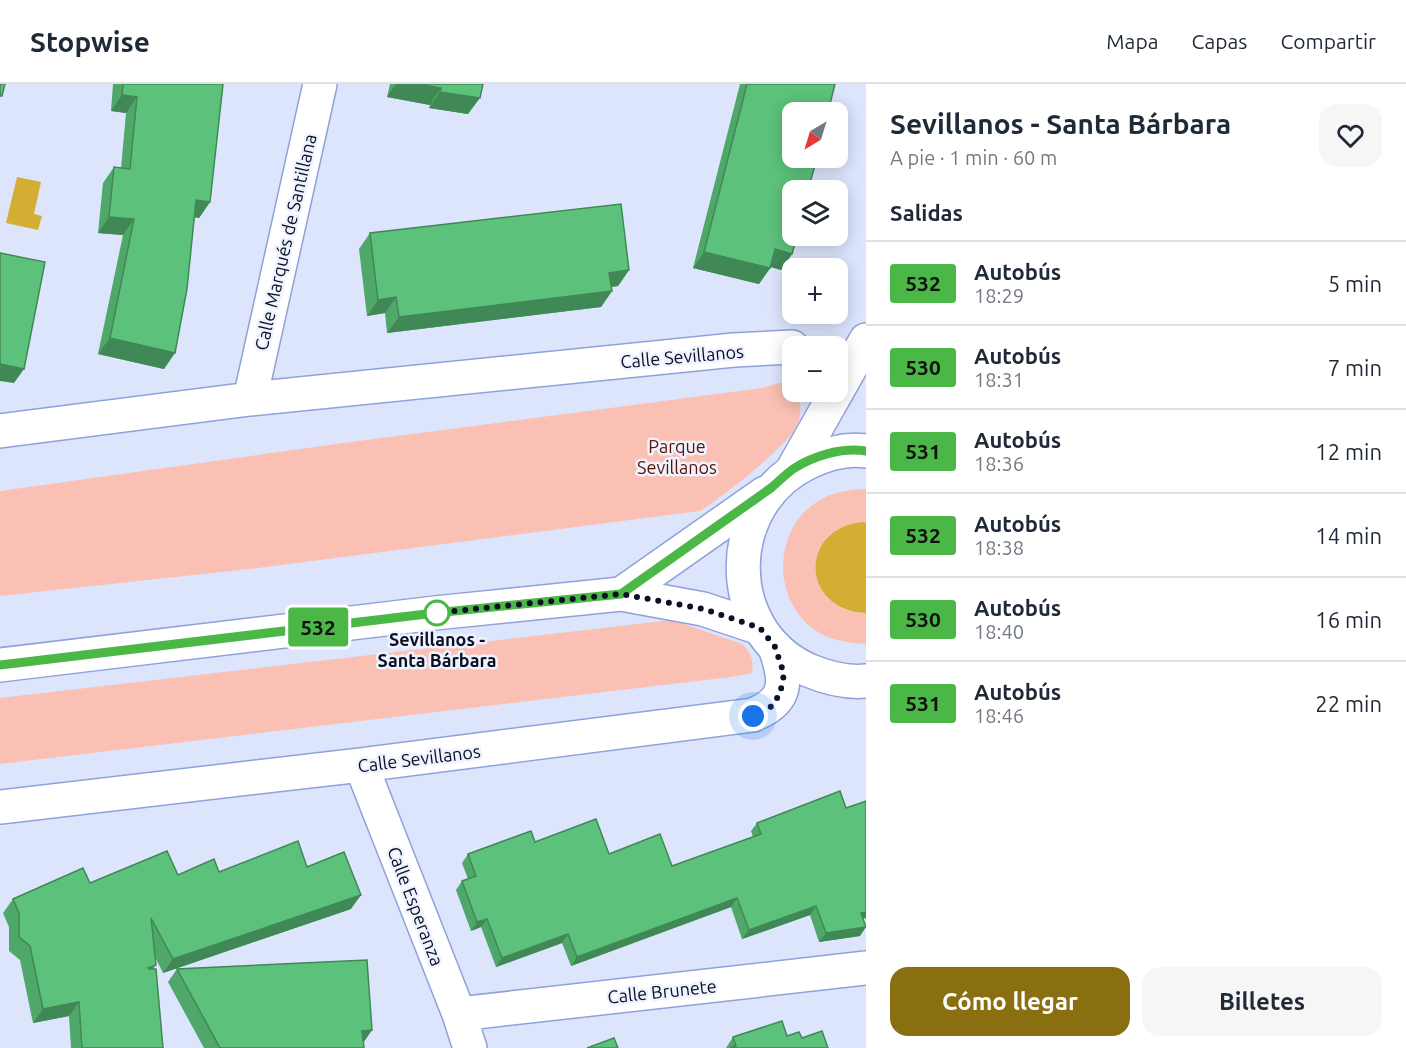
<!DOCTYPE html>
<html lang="es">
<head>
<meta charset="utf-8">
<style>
  body { margin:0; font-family:Ubuntu,sans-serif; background:#f6f6f7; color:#1f2937; height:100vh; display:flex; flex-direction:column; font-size:22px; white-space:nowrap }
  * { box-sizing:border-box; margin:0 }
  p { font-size:20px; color:#747a83 }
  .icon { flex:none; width:33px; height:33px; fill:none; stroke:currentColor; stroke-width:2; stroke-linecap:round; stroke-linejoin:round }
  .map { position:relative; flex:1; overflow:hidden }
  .drawer { display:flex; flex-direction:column; background:#fff; width:540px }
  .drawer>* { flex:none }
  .badge { padding:0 12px; border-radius:4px; font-size:21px; line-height:39px }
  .needle { width:39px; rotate:218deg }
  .fabs { position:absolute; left:782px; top:18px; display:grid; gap:12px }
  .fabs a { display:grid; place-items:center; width:66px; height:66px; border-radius:12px; background:#fff; box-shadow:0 3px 15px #0003; font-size:30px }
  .you { position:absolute; width:30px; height:30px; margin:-15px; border:4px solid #fff; border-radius:50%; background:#1a73e8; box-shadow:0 0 0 9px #1a73e833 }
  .map>.badge { position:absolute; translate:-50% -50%; box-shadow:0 0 0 3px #fff }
  h2 { padding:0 24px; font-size:22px; line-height:54px }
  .round { display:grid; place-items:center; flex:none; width:63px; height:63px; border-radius:18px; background:#f6f6f7 }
  .head { display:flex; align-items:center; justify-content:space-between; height:102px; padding:0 24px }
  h1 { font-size:28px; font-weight:600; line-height:45px }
  .button { display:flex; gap:12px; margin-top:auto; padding:12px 24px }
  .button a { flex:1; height:69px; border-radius:18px; background:#896f10; color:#fff; font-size:24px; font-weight:600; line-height:69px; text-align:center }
  .button a+a { background:#f6f6f7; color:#1f2937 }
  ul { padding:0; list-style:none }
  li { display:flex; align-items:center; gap:18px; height:84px; padding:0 24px; border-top:2px solid #e0e1e3 }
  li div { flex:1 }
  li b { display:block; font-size:22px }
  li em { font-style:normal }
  li .badge { min-width:66px; font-weight:700; text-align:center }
  header { display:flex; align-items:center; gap:36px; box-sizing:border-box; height:84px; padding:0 30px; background:#fff; border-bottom:2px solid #e0e1e3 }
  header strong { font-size:28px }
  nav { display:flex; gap:33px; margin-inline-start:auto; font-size:21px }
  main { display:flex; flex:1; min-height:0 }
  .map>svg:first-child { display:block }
  .green { fill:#fac0b4 }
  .water { fill:#d3ae33 }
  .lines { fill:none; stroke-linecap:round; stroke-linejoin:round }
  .minor-casing { stroke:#90a1d9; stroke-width:36 }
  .secondary-casing { stroke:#90a1d9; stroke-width:36 }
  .minor { stroke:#fff; stroke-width:33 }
  .secondary { stroke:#fff; stroke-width:33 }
  .wall { fill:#4fa76a }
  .shaded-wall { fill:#408856 }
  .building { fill:#5cc27b; stroke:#408856; stroke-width:1.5 }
  .line-casing { stroke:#fff; stroke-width:14 }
  .line { stroke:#4ab747; stroke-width:9 }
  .walk { stroke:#0b1025; stroke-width:6; stroke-dasharray:0 10.8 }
  .stop-dot { fill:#fff; stroke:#4ab747; stroke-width:3 }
  .labels { text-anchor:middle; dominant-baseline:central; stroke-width:5; stroke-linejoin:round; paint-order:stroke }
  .street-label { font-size:18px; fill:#0b1025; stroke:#eff3ff }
  .park-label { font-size:18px; fill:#59140a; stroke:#eff3ff }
  .stop-label { font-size:18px; font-weight:bold; fill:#0b1025; stroke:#eff3ff }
</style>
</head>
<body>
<header>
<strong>Stopwise</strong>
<nav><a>Mapa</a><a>Capas</a><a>Compartir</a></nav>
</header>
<main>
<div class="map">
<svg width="866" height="964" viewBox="0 0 866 964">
  <rect width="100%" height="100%" fill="#dde5fd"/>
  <!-- green -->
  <path class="green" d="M779 299 790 301 792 308H797C802 321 802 333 795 345 784 365 721 414 700 427L258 484 0 512V407L336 360 762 304Z
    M866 405V439L862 438 826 513C839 524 849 529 866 529V560H862C846 558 829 556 815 546 770 515 773 440 822 415 836 407 850 406 866 405Z
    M672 536 742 560C751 568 754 577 752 589L731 593 0 680V614Z"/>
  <!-- water -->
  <path class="water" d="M17 93 41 98 34 130 42 132 38 146 6 139Z
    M862 438 866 439V529C802 527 797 446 862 438Z"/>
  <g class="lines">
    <!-- minor casing -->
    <g class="minor-casing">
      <path id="minor" d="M250 315 320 0
        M0 347 250 315 734 266 792 263
        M793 385 866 256
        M361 681 459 930 470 964
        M0 723 361 681 753 631C790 616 786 596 775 563
        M459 930 866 884"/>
    </g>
    <!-- secondary casing -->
    <g class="secondary-casing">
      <path id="secondary" d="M866 367C847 364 826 370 809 378 723 418 720 546 808 586 827 594 846 599 866 597
        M621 510 765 409
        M0 581 435 529 621 510 703 525 760 544"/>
    </g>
    <!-- minor -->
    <use href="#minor" class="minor"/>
    <!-- secondary -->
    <use href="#secondary" class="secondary"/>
  </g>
  <!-- wall -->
  <path class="wall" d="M113 0H223L210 118 199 134 195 133 164 285 98 270 123 151 98 149 103 99 114 83 121 84 126 29 111 27Z
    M390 0H483L468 30 429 24 430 21 387 13Z
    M740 0H835L792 170 781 186 771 183 759 200 693 184Z
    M370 149 629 186 618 202 611 203 612 207 601 223 387 249 385 229 367 232 359 165Z
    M757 739 864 835 860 852 819 858 810 831 742 855 731 823 571 882 562 859 496 883 481 843 471 847 456 806 462 797 468 795 462 779 468 770 535 758 609 770 672 782 753 753 751 747Z
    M307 783 351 825 163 889 155 873 156 881 153 885 163 964H71L69 932 33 939 20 876 9 867V843L3 829 13 815 90 799 219 788Z
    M177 885 372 946 363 959 364 964H204L168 898Z
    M787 952 802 954 828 964H726L733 953Z"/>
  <!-- shaded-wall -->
  <path class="shaded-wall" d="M396 0H417L441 4 430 21 387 13Z
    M440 8 480 14 468 30 429 24Z
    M122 11 137 13 126 29 111 27Z
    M196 116 210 118 199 134 185 132Z
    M109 133 134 135 123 151 98 149Z
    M775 165 792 170 781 186 764 181Z
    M704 168 770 184 759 200 693 184Z
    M629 186 618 202 598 205 609 189Z
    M612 207 601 223 387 249 399 233Z
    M396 213 385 229 367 232 378 216Z
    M110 254 175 269 164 285 98 270Z
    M0 280 24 285 14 299 0 297Z
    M361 811 351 825 163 889 173 875Z
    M737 814 731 823 571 882 577 873Z
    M816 822 810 831 742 855 749 846Z
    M866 828V834L855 838 861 829Z
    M487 835 481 843 471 847 477 838Z
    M866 843 860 852 819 858 826 849Z
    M568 850 562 859 496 883 502 874Z
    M79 918 69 932 33 939 43 925Z
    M372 946 363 959 362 947Z"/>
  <!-- building -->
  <path class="building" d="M0 0H5L2 12H0Z
    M123 0H223L210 118 196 116 187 205 175 269 110 254 134 135 109 133 114 83 130 85 137 13 122 11Z
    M417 0H483L480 14 440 8 441 4Z
    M747 0H835L828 28H792V74H817L808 106H792V152H797L792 170 775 165 770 184 704 168Z
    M621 120 629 186 609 189 612 207 399 233 396 213 378 216 370 149Z
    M0 169 45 178 24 285 0 280Z
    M840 707 846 724 866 717V828L861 829 866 843 826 849 816 822 749 846 737 814 577 873 568 850 502 874 487 835 477 838 462 797 476 792 468 770 531 747 535 758 596 735 609 770 660 750 672 782 761 750 757 739Z
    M298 757 307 783 344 768 361 811 173 875 151 834 156 881 148 884 149 885H156L163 964H82L79 918 43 925 30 862 19 853V829L13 815 83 784 90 799 167 767 178 791 214 775 219 788Z
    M367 876 372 946 362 947 364 964H220L177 885Z
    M782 937 787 952 799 948 802 954 822 947 828 964H730L736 962 733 953Z
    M614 954 618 964H587Z"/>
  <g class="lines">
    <!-- line casing -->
    <g class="line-casing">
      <path id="line" d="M0 581 435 529 621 510 771 404C778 398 785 391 793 385 813 372 842 363 866 367"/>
    </g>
    <!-- line -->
    <use href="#line" class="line"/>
    <!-- walk -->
    <path class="walk" d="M437 529H435L621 510 704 525 760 544 775 563 784 590 780 610 769 625 753 632"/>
  </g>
  <!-- markers -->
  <circle class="stop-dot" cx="437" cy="529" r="12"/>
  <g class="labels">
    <!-- street labels -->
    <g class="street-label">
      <text transform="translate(285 158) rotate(-77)">Calle Marqués de Santillana</text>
      <text transform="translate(682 272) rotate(-5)">Calle Sevillanos</text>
      <text transform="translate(419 674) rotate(-7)">Calle Sevillanos</text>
      <text transform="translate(416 822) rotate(69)">Calle Esperanza</text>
      <text transform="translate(662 907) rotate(-6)">Calle Brunete</text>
    </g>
    <!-- park labels -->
    <g class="park-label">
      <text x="677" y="362">Parque<tspan x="677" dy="21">Sevillanos</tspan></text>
    </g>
    <!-- stop labels -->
    <g class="stop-label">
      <text x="437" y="555">Sevillanos -<tspan x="437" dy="21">Santa Bárbara</tspan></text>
    </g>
  </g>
</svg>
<div class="fabs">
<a><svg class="needle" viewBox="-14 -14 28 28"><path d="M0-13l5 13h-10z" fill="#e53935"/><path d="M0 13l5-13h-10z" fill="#747a83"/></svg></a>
<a><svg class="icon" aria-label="layers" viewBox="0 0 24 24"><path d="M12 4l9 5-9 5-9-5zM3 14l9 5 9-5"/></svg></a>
<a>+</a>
<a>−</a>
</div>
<div class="you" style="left:753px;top:632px"></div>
<b class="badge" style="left:318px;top:543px;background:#4ab747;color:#111">532</b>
</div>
<section class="drawer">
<div class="head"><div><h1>Sevillanos - Santa Bárbara</h1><p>A pie · 1 min · 60 m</p></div><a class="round"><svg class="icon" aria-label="heart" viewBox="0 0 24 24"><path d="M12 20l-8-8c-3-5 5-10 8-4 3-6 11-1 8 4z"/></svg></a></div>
<h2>Salidas</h2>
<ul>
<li><span class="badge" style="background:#4ab747;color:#111">532</span><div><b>Autobús</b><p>18:29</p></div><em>5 min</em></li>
<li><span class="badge" style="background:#4ab747;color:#111">530</span><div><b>Autobús</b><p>18:31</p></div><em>7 min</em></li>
<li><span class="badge" style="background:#4ab747;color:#111">531</span><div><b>Autobús</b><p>18:36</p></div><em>12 min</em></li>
<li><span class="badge" style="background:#4ab747;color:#111">532</span><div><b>Autobús</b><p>18:38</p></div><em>14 min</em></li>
<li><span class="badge" style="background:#4ab747;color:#111">530</span><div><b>Autobús</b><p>18:40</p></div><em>16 min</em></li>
<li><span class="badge" style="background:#4ab747;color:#111">531</span><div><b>Autobús</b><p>18:46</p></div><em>22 min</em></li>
</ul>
<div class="button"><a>Cómo llegar</a><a>Billetes</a></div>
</section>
</main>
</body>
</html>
